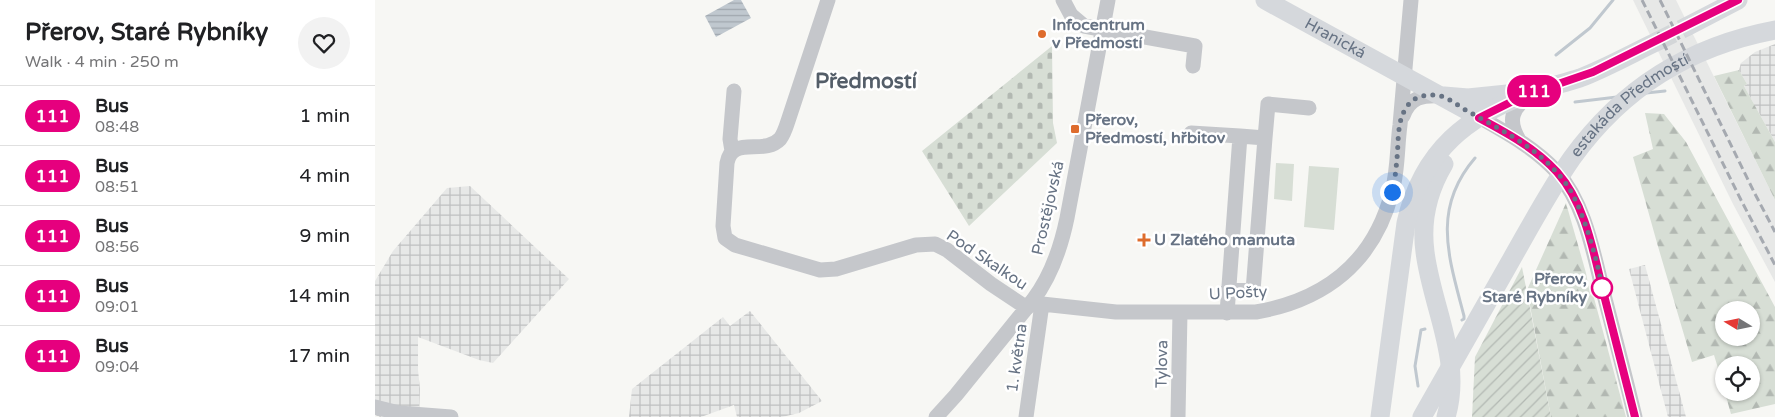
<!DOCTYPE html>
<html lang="en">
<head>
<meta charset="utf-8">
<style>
  body { margin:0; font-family:"Varela Round",sans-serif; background:#f2f2f2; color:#202124; height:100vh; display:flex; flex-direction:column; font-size:19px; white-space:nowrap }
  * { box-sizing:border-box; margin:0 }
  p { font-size:16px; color:#757577 }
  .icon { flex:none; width:28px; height:28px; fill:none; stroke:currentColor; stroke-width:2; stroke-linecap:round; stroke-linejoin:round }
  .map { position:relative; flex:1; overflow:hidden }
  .drawer { display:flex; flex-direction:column; background:#fff; width:375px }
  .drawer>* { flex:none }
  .badge { padding:0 10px; border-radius:16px; font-size:18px; line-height:32px }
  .needle { width:32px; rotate:280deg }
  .tools { position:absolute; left:1340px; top:301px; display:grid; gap:10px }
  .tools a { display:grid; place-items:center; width:45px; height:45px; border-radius:50%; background:#fff; box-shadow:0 1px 4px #0004; font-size:25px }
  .you { position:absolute; width:25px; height:25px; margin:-12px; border:4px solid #fff; border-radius:50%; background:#1a73e8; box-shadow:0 0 0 8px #1a73e833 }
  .map>.badge { position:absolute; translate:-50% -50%; box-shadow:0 0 0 2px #fff }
  .round { display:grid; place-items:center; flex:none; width:52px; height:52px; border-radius:26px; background:#f2f2f2 }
  .headline { display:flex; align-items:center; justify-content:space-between; height:85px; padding:0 25px }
  h1 { font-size:24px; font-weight:700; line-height:38px }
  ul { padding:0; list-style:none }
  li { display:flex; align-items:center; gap:15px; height:60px; padding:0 25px; border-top:1px solid #e0e0e0 }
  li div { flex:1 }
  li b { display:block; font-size:19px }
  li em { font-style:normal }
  li .badge { min-width:55px; font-weight:700; text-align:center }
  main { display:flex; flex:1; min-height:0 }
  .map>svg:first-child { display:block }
  .built { fill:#e7e8e7 }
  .industrial { fill:url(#industrial-grid) }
  .forest { fill:url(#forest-firs); fill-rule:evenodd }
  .cemetery { fill:url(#cemetery-stones) }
  .garden { fill:url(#garden-furrows) }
  .pitch { fill:#d7ded5 }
  .water { fill:url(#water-rules) }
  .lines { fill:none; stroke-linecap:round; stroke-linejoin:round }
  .stream { stroke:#c0c8cf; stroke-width:3 }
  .major-tunnel { stroke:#d3d6d8; stroke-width:19; stroke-dasharray:19 9; stroke-linecap:butt }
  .minor { stroke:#c5c7cb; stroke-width:15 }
  .major { stroke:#d5d8dc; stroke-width:19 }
  .rail { stroke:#a5a9b0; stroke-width:3; stroke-dasharray:8 4; stroke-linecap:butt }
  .line-casing { stroke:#fff; stroke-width:11 }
  .line { stroke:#e6007e; stroke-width:8 }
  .walk { stroke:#677384; stroke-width:5; stroke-dasharray:0 9 }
  .poi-dot { fill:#de6c2d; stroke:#fff; stroke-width:2 }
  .stop-dot { fill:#fff; stroke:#e6007e; stroke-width:2.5 }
  .labels { text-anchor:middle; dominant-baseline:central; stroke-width:5; stroke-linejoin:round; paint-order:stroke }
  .poi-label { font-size:16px; font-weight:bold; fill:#677384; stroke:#fff; text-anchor:start }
  .street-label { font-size:16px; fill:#677384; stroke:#fff }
  .stop-label { font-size:16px; font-weight:bold; fill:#677384; stroke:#fff; text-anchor:end }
  .district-label { font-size:21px; font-weight:bold; fill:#545e69; stroke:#fff }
</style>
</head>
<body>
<main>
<section class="drawer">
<div class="headline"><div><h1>Přerov, Staré Rybníky</h1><p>Walk · 4 min · 250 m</p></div><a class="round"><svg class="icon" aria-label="heart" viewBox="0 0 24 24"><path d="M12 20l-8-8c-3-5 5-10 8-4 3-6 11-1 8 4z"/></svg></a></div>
<ul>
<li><span class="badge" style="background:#e6007e;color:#fff">111</span><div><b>Bus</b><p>08:48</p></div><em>1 min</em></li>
<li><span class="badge" style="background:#e6007e;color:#fff">111</span><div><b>Bus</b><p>08:51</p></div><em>4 min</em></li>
<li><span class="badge" style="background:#e6007e;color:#fff">111</span><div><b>Bus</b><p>08:56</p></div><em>9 min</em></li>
<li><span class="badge" style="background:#e6007e;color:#fff">111</span><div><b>Bus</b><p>09:01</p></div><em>14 min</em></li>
<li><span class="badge" style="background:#e6007e;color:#fff">111</span><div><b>Bus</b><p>09:04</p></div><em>17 min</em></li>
</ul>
</section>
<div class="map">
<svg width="1400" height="417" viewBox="0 0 1400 417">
  <defs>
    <pattern id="industrial-grid" width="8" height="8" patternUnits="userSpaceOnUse" patternTransform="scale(1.25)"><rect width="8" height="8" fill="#e7e8e7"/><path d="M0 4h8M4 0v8" fill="none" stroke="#bfc0c1"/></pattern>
    <pattern id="forest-firs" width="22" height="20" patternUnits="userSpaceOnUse" patternTransform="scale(1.25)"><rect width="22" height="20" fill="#d7ded5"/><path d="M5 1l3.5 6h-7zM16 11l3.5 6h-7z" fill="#b2b8b2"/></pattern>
    <pattern id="cemetery-stones" width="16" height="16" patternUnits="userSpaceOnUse" patternTransform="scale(1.25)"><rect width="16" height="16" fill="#d7ded5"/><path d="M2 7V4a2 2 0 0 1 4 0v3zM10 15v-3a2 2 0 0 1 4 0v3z" fill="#b2b8b2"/></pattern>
    <pattern id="garden-furrows" width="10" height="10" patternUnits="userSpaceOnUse" patternTransform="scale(1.25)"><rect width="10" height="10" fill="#d7ded5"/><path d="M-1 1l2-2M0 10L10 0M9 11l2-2" fill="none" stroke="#b2b8b2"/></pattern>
    <pattern id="water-rules" width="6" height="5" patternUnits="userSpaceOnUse" patternTransform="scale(1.25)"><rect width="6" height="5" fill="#c0c8cf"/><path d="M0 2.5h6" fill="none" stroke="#a0a7ae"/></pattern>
  </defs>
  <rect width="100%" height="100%" fill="#f7f7f4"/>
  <!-- built -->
  <path class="built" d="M1258 0H1301L1400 200V282L1358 204Z"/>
  <!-- industrial -->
  <path class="industrial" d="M1400 44V142L1369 86 1372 84 1364 70 1366 63 1380 52Z
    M95 186 194 279 118 363 104 360 43 337V370L45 389 44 417H5L0 415V281L18 251 72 188Z
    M1270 265 1311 417H1293L1254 269Z
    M375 311 447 401 424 413 407 417H362L359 405 326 417H254L257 389 348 317 355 326Z"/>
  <!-- forest -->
  <path class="forest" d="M1364 70 1372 84 1369 86 1400 142V200L1339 76Z
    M1270 113 1289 114 1311 142 1400 307V404L1356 414 1350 393 1376 392V365H1349V388L1339 355 1317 362 1282 243 1258 157 1278 149ZM1349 310H1376V338H1349Z
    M1191 203 1211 273 1215 294 1219 298 1251 417H1176L1152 290Z"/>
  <!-- cemetery -->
  <path class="cemetery" d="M677 46 678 123 682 143 594 226 547 151Z"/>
  <!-- garden -->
  <path class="garden" d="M1147 267 1176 417H1097L1100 357Z"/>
  <!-- pitch -->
  <path class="pitch" d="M901 163 919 164 917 201 899 199Z
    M934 166 964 168 959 230 929 227Z"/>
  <!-- water -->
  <path class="water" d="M359 0H366L376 18 341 37 330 16Z"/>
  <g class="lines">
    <!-- stream -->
    <path class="stream" d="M1181 55 1215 28 1238 0
      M1271 93 1290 91
      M1200 102 1242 97
      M1087 320 1089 319V316C1074 258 1056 209 1100 158
      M1043 386 1040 366 1046 330 1050 329"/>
    <!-- major-tunnel -->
    <path class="major-tunnel" d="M1281 42 1313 26"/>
    <!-- minor -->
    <path class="minor" d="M453 0 413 121C411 127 409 134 405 139 389 156 357 135 352 163L348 226 350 238 360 245 445 270 461 269 541 245 560 244 572 250 616 284 652 308
      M688 0 696 15 709 26 820 46 818 66
      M1028 116C1035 97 1047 95 1066 96
      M1104 117C1132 133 1160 148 1182 172 1210 204 1218 251 1228 291 1239 333 1250 375 1260 417
      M816 133 865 136
      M1144 140C1132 120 1137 108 1155 95
      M357 151 355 139 359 91
      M853 289 878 291 890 138
      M658 300 667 304 741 312H881C950 300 999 262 1017 192 1023 170 1022 147 1025 125 1029 83 1032 42 1036 0
      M852 313 865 136 890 138 893 104 934 108
      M0 407 24 413 76 417
      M561 417 581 395 658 300C677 275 686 247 692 218L733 0
      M651 417 667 304
      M803 417 805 312"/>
    <!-- major -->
    <g class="major">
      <path id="s1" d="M890 0 1104 117"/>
      <path d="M1313 26 1363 0"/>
      <path d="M1069 96 1093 98 1142 93"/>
      <path d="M1069 164C1053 191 1046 222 1050 252 1057 308 1088 360 1071 417"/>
      <path d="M1005 417 1031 223C1047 151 1093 114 1161 91 1175 86 1190 83 1205 78 1231 68 1256 54 1281 42"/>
      <path id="s2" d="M1047 417C1076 365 1106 314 1135 262 1155 227 1174 191 1197 158 1248 87 1315 46 1400 30"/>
    </g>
    <!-- rail -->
    <path class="rail" d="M1267 0 1366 200 1400 265
      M1285 0 1379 192 1400 232"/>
  </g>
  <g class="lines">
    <!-- line casing -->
    <g class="line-casing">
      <path id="line" d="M1260 417C1250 378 1240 338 1230 299 1219 256 1212 206 1182 172 1160 148 1132 133 1104 118L1148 96 1218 72 1363 0"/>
    </g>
    <!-- line -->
    <use href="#line" class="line"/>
    <!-- walk -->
    <path class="walk" d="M1017 192C1020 181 1021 169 1022 158 1024 139 1021 115 1037 101 1044 95 1057 94 1066 96 1076 99 1086 108 1096 113 1132 133 1170 152 1194 188 1208 210 1223 261 1227 288"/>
  </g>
  <!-- markers -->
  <g class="poi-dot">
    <circle cx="667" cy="34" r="5"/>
    <rect x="695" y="124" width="10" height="10" rx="2.5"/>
    <path d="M766.5 232.5h5v5h5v5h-5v5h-5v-5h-5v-5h5z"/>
  </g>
  <circle class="stop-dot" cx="1227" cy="288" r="10"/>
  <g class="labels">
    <!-- poi labels -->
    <g class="poi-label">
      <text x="677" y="25">Infocentrum<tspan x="677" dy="18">v Předmostí</tspan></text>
      <text x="710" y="120">Přerov,<tspan x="710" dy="18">Předmostí, hřbitov</tspan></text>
      <text x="779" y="240">U Zlatého mamuta</text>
    </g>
    <!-- street labels -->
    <g class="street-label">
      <text stroke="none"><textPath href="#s1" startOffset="80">Hranická</textPath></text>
      <text stroke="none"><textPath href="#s2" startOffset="378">estakáda Předmostí</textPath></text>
      <text transform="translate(673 208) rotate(-77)">Prostějovská</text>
      <text transform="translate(612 260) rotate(34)">Pod Skalkou</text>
      <text transform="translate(863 293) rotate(-3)">U Pošty</text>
      <text transform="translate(642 358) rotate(-82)">1. května</text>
      <text transform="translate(787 364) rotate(-89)">Tylova</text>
    </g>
    <!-- stop labels -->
    <g class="stop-label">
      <text x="1212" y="279">Přerov,<tspan x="1212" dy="18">Staré Rybníky</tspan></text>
    </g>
    <!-- district labels -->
    <g class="district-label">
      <text x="491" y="81">Předmostí</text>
    </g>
  </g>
</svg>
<div class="tools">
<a><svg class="needle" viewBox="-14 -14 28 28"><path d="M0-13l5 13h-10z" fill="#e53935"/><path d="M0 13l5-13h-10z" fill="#757577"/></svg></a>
<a><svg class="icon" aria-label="locate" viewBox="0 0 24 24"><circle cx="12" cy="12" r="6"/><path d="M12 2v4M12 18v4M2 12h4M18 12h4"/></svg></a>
</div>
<div class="you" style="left:1017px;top:192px"></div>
<b class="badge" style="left:1159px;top:91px;background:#e6007e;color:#fff">111</b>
</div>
</main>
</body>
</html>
